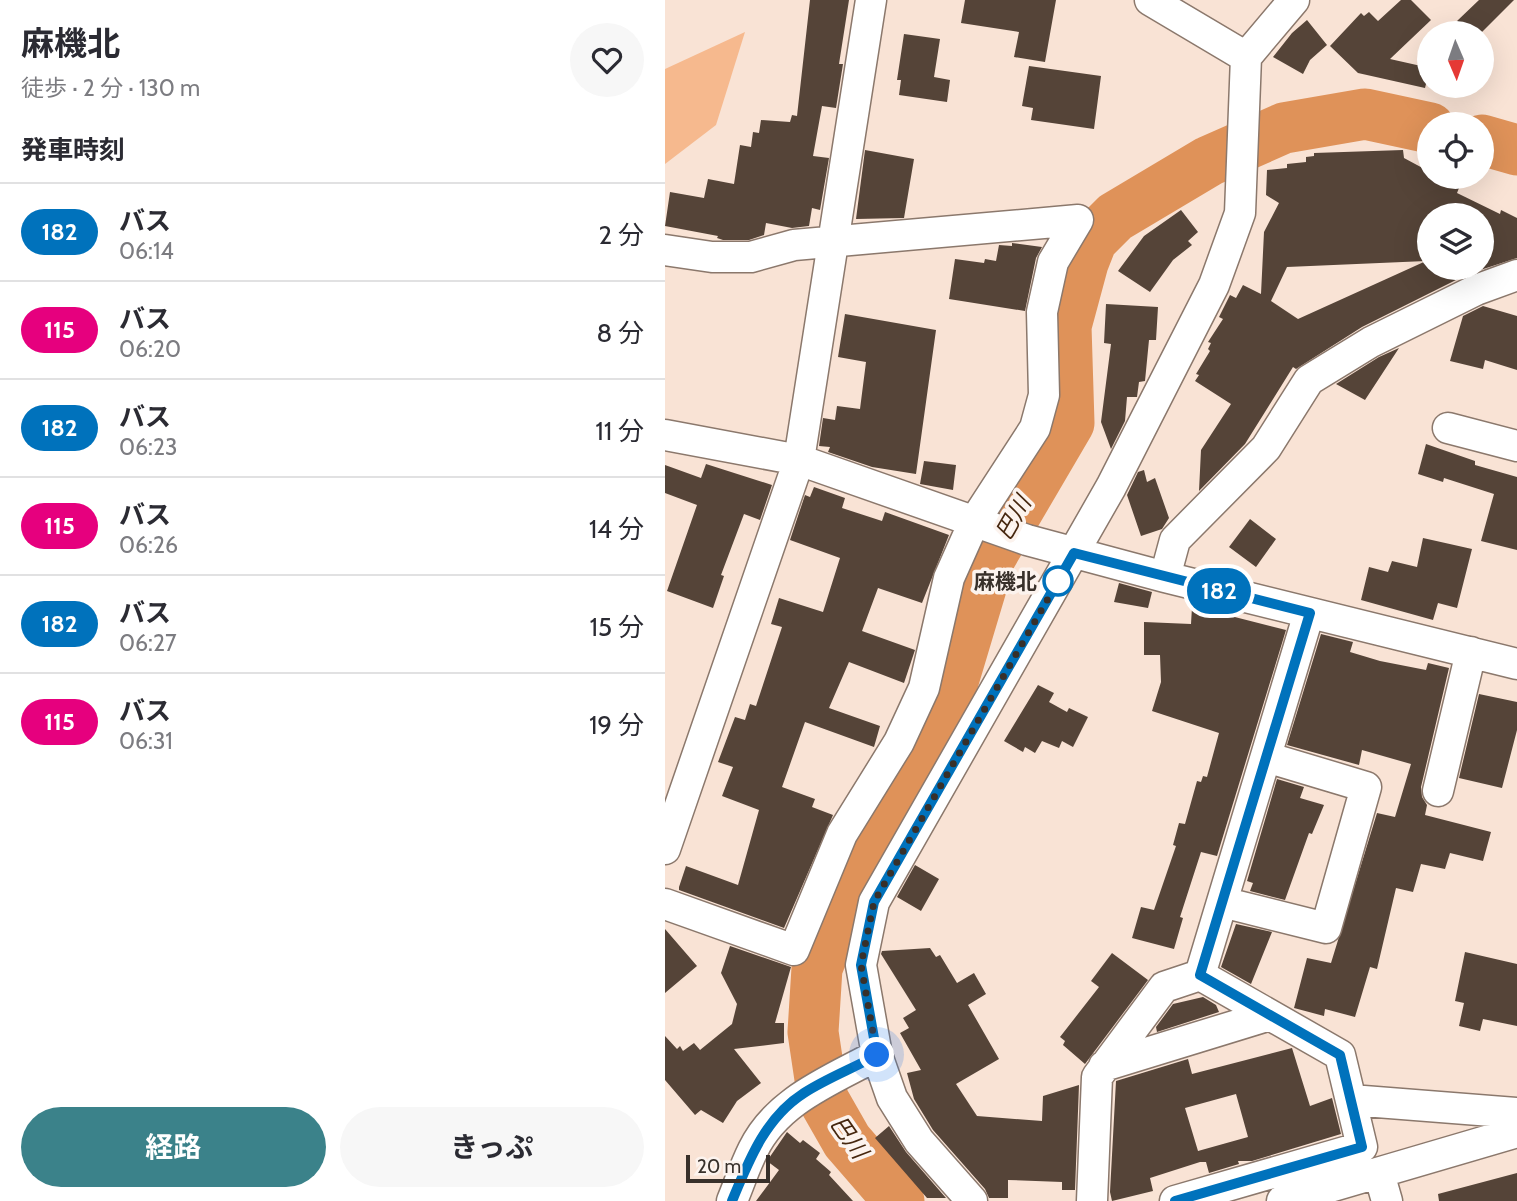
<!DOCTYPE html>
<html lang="ja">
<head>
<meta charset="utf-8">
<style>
  body { margin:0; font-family:Cabin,"Noto Sans JP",sans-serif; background:#f7f7f7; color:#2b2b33; height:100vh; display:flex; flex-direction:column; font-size:26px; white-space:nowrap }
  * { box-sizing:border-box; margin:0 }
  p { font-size:23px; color:#7c7c81 }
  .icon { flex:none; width:38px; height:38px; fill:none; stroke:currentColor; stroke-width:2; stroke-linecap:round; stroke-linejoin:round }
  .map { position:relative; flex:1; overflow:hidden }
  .details { display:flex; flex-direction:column; background:#fff; width:665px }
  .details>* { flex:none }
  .badge { padding:0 14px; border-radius:23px; font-size:24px; line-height:46px }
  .needle { width:46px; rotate:178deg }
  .fabs { position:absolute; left:752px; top:21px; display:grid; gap:14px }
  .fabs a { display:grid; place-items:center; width:77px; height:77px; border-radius:50%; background:#fff; box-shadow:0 7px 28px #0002; font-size:35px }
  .scale { position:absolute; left:21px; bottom:18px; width:84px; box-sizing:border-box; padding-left:7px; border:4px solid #38302a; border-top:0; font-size:19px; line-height:24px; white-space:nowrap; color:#38302a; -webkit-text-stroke:5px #fcf3ee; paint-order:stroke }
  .you { position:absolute; width:35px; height:35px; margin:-18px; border:5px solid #fff; border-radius:50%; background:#1a73e8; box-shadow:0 0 0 10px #1a73e833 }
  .map>.badge { position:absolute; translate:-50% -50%; box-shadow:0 0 0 4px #fff }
  h2 { padding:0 21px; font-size:26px; line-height:63px }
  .round { display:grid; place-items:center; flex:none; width:74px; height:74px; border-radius:37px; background:#f7f7f7 }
  .head { display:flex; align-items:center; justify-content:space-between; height:119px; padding:0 21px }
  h1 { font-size:33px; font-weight:700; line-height:52px }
  .action { display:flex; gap:14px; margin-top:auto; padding:14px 21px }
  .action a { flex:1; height:80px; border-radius:42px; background:#3b828a; color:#fff; font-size:28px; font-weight:700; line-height:80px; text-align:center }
  .action a+a { background:#f7f7f7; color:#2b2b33 }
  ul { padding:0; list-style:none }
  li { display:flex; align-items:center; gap:21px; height:98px; padding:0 21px; border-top:2px solid #e1e1e2 }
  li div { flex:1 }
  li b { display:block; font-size:26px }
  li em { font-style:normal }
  li .badge { min-width:77px; font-weight:700; text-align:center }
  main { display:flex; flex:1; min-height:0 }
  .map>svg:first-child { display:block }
  .green { fill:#f6b98e }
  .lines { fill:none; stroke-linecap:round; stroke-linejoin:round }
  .river { stroke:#df9259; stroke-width:51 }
  .building { fill:#554438; fill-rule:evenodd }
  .street-casing { stroke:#8b786c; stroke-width:33 }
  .street { stroke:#fff; stroke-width:30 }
  .line-casing { stroke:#fff; stroke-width:16 }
  .line { stroke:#0072bc; stroke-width:10 }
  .walk { stroke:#38302a; stroke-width:7; stroke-dasharray:0 12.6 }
  .stop-dot { fill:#fff; stroke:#0072bc; stroke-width:3.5 }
  .labels { text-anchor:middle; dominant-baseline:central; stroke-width:7; stroke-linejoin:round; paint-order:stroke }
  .stop-label { font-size:21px; font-weight:bold; fill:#38302a; stroke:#fcf3ee; text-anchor:end }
  .water-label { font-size:23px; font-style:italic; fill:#46270f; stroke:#fcf3ee }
</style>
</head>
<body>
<main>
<section class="details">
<div class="head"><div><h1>麻機北</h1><p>徒歩 · 2 分 · 130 m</p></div><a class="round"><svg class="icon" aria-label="heart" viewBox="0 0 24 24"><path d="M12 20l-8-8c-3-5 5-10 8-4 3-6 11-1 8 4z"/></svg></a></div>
<h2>発車時刻</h2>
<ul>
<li><span class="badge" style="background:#0072bc;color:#fff">182</span><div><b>バス</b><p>06:14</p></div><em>2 分</em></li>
<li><span class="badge" style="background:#e6007e;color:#fff">115</span><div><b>バス</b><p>06:20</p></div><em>8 分</em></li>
<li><span class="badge" style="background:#0072bc;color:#fff">182</span><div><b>バス</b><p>06:23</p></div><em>11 分</em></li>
<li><span class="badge" style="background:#e6007e;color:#fff">115</span><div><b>バス</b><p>06:26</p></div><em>14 分</em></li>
<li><span class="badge" style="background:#0072bc;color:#fff">182</span><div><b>バス</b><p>06:27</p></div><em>15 分</em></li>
<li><span class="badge" style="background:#e6007e;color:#fff">115</span><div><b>バス</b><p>06:31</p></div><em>19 分</em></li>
</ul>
<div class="action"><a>経路</a><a>きっぷ</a></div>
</section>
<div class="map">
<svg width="852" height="1201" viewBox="0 0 852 1201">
  <rect width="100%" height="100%" fill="#f9e3d5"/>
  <!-- green -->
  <path class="green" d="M80 32 51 125 0 164V69Z"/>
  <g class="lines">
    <!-- river -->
    <path class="river" d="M817 140 852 150
      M234 1201 182 1141 158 1099 148 1032 152 968 201 845 278 715 325 558 404 423 401 326 418 263 427 240 450 217 544 161 619 128 700 114 765 128"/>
  </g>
  <!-- building -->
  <path class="building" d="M145 0H184L174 64H178L171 108 157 106 148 156 164 158 155 210 147 208 144 226 127 228 101 223 99 235 84 240H58L52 238 53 236 0 226 5 192 39 198 43 179 69 184 75 145 86 147 88 132 94 133 96 120 125 122 127 115 132 116Z
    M300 0H391L380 62 349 57 354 32 296 23Z
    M736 0H746L766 20 725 59 765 68 760 88 693 73 665 46 696 13 699 16 704 12 713 21Z
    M814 0H849L816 33H804L792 21Z
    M642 20 662 45 645 60 638 74 608 57 627 33Z
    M239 34 275 39 269 77 285 80 282 102 234 95 236 80H232Z
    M364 66 436 76 429 129 366 120 368 108 357 106Z
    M200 150 249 159 239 218 191 219Z
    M738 150 739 158 765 172V177H773L794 188 792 193 835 214 836 210 852 218V258L803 274 697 327 631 369 628 367 580 444 534 491 536 450 566 404 530 381 534 375 531 374 545 351 543 349 546 343 543 342 558 319 554 317 565 295 571 298 578 285 596 294 599 232 614 203 601 195 602 170 622 168V164L641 162V157L649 156V153ZM765 215H817V268H765ZM761 261 633 319 606 301 622 267Z
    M516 210 533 232 523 241 527 245 508 260 485 292 453 271 479 236Z
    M347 243 377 247 371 258 360 311 284 299 290 259 319 263 320 259 331 261 334 245 347 246Z
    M441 304 493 307 491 340H484L480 381 474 382 472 397H462L460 421 446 449 436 422 446 344 439 343Z
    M818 306 852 316V370L820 360 818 369 785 361 798 316Z
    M180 314 271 330 251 474 207 467 163 452 165 447 154 446 158 418 170 420 172 406 195 409 201 362 173 357Z
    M734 348 700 400 671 384 714 357Z
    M761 444 810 461V465L852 477V550L816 541 829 494 779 478 778 482 753 474Z
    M259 461 291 465 288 490 255 484Z
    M41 464 107 485 95 520 79 514 56 575 59 576 48 608 2 591 32 505 0 493V465L36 478Z
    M479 470 482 482 490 478 504 518 497 529 476 536 462 495 473 472Z
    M149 487 180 498 177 508 217 521 220 512 284 535 257 603 213 588 197 631 250 650 239 683 184 662 164 708 215 726 209 747 140 722 117 787 150 799 147 807 168 815 119 928 14 890V887L21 866 73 885 94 810 57 796 68 767 53 762 70 717 80 720 85 704 91 706 117 627 106 624 114 598 158 612 175 558 125 540 140 495 145 497Z
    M585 519 611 539 591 567 564 547Z
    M758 538 807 549 792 608 773 603 768 620 696 600 704 567 723 572 727 561 752 567Z
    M454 583 487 592 483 608 449 602Z
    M527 607 555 609H558V614L621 630 552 856 536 852 515 917 518 918 509 949 467 938 476 907 489 910 511 846 508 845 514 823 520 824 532 781 536 782 538 776 542 777 554 733 487 711 496 682 495 655H479V622L526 624Z
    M656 634 688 642 685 652 715 661 761 670 763 663 784 668 756 787 757 797 762 805 760 815 826 832 818 861 785 853 780 869 756 864 748 892 731 888 712 969 705 967 690 1017 660 1009 659 1016 629 1008 642 958 666 963 712 813 730 817 746 764 697 750 694 765 622 745Z
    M373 685 389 693 384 702 402 712 404 708 423 717 408 747 397 741 394 748 377 741 370 753 360 747 358 752 339 741Z
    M814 694 852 702V730L837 788 794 778Z
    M612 779 639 787 635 798 659 805 647 834 644 833 620 900 585 891 588 883 582 881Z
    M250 865 274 879 256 911 232 897Z
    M571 924 607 932 586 984 556 967Z
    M0 929 32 966 0 993Z
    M65 946 126 967 110 1023H119V1043L69 1049 96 1083 72 1101 58 1123 36 1110 30 1115 0 1080V1036L12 1049 15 1046 18 1051 29 1043 35 1050 67 1024 72 1004 56 973Z
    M265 948 271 957 275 955 292 983 309 973 321 994 303 1005 334 1059 291 1084 312 1116 377 1121 378 1096 414 1085 410 1190H397V1182L343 1180V1198H324L320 1189 268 1130 249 1099 242 1073 256 1070 235 1033 244 1028 238 1018 251 1010 216 954 217 951Z
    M800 952 852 964V1026L818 1019 815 1031 794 1026 799 1003 790 1001Z
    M447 953 483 980 420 1064 398 1045 400 1041 395 1037 434 987 426 981Z
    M538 997 551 1005 554 1012 492 1032 491 1027 508 1004Z
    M627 1048 645 1106 667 1098 676 1134 587 1161H573L574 1164 544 1173 541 1162H535L485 1178 488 1191 447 1201 445 1192 451 1081 523 1059 527 1074ZM571 1094 583 1137 533 1151 520 1108Z
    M224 1126 241 1152 281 1198H262L210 1138Z
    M122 1132 135 1143 138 1140 155 1153 151 1159 166 1172 164 1175 188 1201H91L114 1170 102 1161Z
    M852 1173V1201H774L773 1194Z"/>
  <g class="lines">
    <!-- street casing -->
    <g class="street-casing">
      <path id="street" d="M485 0 581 57
        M0 250 47 257H86L129 245 413 220 388 262 377 312 379 395 370 428 309 522 284 578 259 688 234 742 177 834 129 950 0 904
        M783 428 852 446
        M0 435 134 460 362 540 500 577 852 664
        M500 577 510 540 601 448 644 380 706 342 811 290 852 275
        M773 791 806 652
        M0 849 134 460 206 0
        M557 902 661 928 701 787 601 757
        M535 975 644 613
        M439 1066 605 1015
        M686 1100 852 1113
        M714 1173 722 1201
        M67 1201C74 1184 80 1166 88 1150 112 1100 167 1080 212 1055
        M307 1201 254 1141 227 1098 212 1055 196 965 209 902 446 487 549 285 575 213 581 57 629 0
        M427 1201 432 1077 499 987 535 975 675 1055 697 1147 510 1201
        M617 1201 852 1132"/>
    </g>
    <!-- street -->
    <use href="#street" class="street"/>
  </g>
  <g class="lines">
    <!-- line casing -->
    <g class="line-casing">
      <path id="line" d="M67 1201C84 1160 100 1118 139 1093 162 1078 189 1068 212 1055L196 965 209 902 409 553 645 613 535 975 675 1055 697 1147 510 1201"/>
    </g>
    <!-- line -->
    <use href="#line" class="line"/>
    <!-- walk -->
    <path class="walk" d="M212 1055 196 965 209 902 396 576 393 581"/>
  </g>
  <!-- markers -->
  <circle class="stop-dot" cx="393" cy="581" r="14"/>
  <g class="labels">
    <!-- stop labels -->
    <g class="stop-label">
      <text x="372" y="581">麻機北</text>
    </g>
    <!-- water labels -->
    <g class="water-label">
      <text transform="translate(348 518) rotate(-60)">巴川</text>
      <text transform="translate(184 1137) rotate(55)">巴川</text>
    </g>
  </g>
</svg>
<div class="fabs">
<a><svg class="needle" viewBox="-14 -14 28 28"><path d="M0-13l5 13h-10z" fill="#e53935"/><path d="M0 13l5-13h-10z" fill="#7c7c81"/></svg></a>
<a><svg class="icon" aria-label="locate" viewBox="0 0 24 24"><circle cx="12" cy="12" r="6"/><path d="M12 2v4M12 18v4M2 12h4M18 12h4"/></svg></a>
<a><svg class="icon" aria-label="layers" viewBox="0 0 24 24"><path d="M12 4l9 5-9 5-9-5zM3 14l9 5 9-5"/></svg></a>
</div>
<div class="scale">20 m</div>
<div class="you" style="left:212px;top:1055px"></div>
<b class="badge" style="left:554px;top:591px;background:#0072bc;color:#fff">182</b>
</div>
</main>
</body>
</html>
